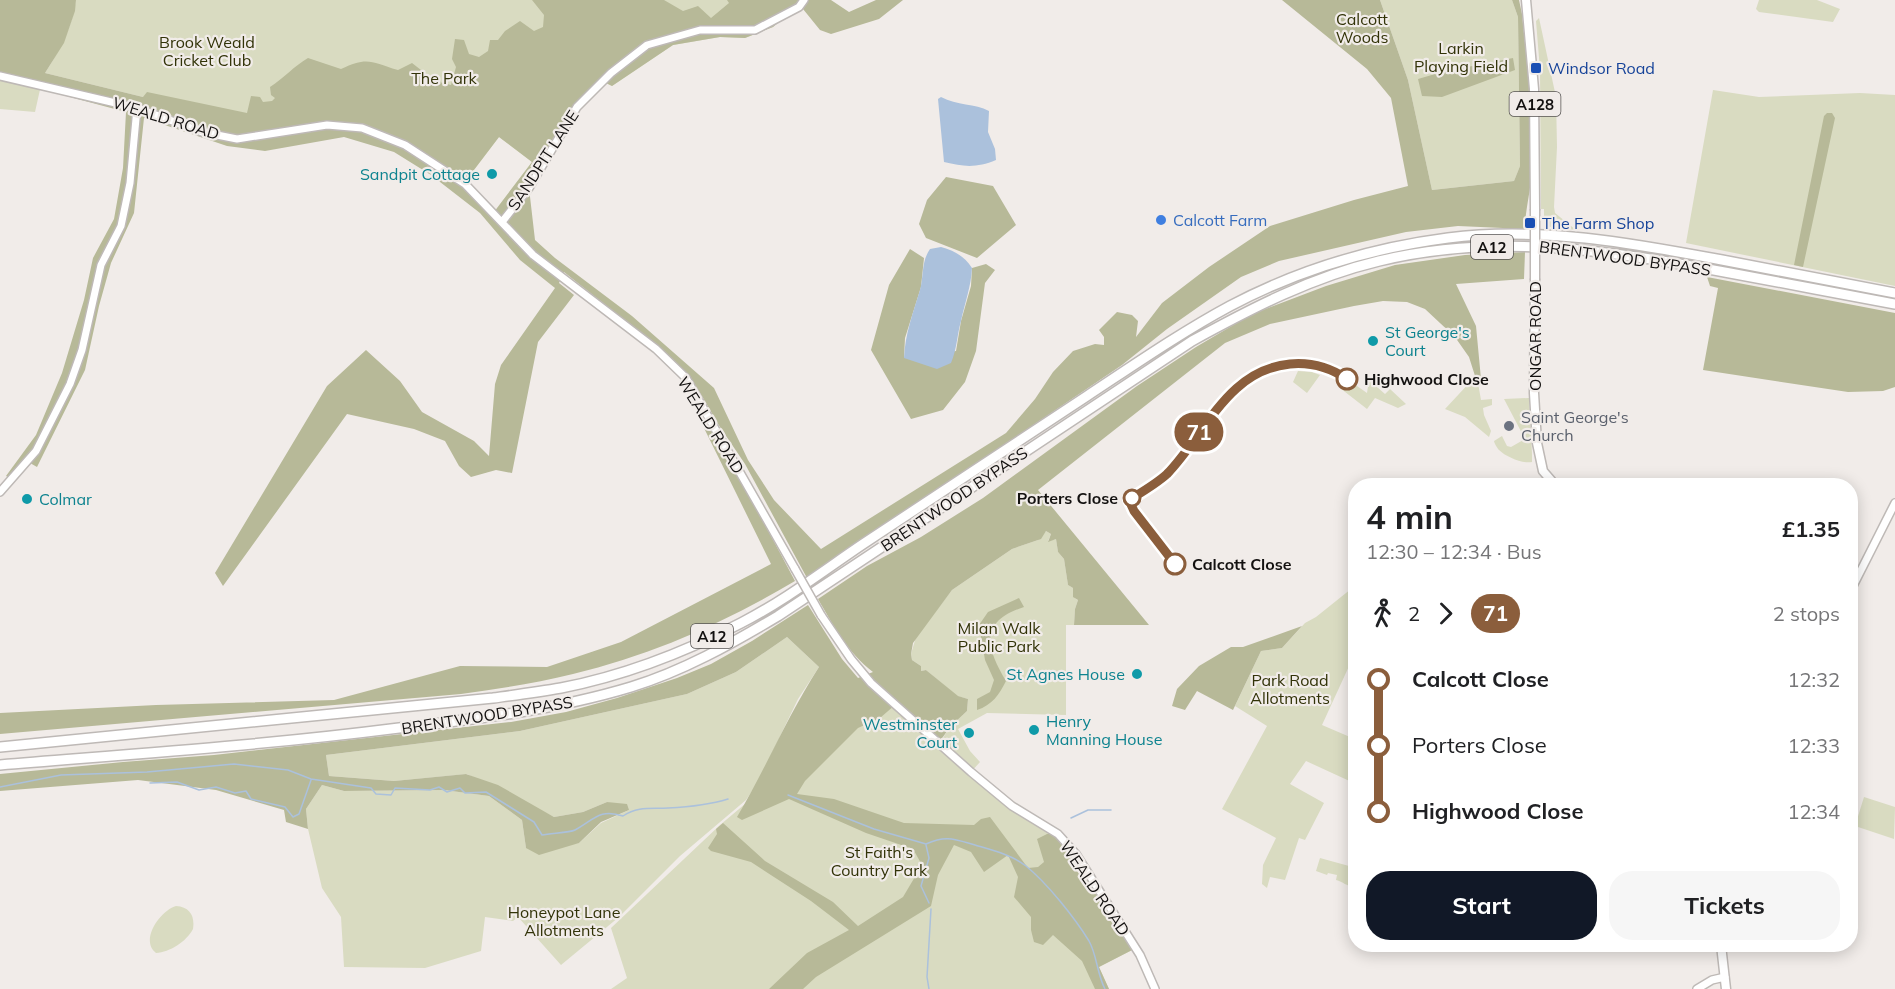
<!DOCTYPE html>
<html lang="en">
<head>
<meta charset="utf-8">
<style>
  body { margin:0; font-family:Mulish,sans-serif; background:#f6f6f6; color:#202124; height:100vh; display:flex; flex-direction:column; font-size:22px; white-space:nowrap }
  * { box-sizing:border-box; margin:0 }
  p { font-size:20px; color:#757577 }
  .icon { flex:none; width:33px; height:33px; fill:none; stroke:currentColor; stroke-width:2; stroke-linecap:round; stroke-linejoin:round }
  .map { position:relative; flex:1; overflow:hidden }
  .sheet { position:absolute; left:1348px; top:478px; width:510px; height:474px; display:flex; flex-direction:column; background:#fff; border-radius:24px; box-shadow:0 3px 15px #0003 }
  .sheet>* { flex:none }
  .badge { padding:0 12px; border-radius:20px; font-size:21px; line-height:39px }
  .map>.badge { position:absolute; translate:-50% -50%; box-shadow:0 0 0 3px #fff }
  .legs { display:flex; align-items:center; gap:9px; height:66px; padding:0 18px; font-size:20px }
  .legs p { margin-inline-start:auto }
  .headline { display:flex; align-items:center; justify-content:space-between; height:102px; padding:0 18px }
  h1 { font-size:33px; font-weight:700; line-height:45px }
  .action { display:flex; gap:12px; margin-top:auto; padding:12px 18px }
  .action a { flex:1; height:69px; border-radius:24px; background:#111827; color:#fff; font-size:24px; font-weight:700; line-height:69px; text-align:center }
  .action a+a { background:#f6f6f6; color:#202124 }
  ul { padding:0 18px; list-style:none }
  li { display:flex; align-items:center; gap:21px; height:66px; font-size:22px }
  li i { display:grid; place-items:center; width:9px; height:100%; margin:0 8px; background:currentColor }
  li i::after { content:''; width:15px; height:15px; margin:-8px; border:4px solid; border-radius:50%; background:#fff }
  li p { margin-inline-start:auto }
  li:first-child i { background:linear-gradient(#0000 50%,currentColor 0) }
  li:last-child i { background:linear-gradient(currentColor 50%,#0000 0) }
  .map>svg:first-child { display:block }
  .green { fill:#d9dbc1 }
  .forest { fill:#b7b998; fill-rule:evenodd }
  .water { fill:#abc1dc }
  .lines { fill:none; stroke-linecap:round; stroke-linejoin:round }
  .stream { stroke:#abc1dc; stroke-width:1.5 }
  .tertiary-casing { stroke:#beb9b6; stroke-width:10 }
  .primary-casing { stroke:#beb9b6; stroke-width:11 }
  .trunk-casing { stroke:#beb9b6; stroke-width:12 }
  .tertiary { stroke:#fff; stroke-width:7 }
  .primary { stroke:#fff; stroke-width:8 }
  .trunk { stroke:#fff; stroke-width:9 }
  .tertiary-bridge-casing { stroke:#beb9b6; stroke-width:10; stroke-linecap:butt }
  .primary-bridge-casing { stroke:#beb9b6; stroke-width:11; stroke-linecap:butt }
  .tertiary-bridge { stroke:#fff; stroke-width:7 }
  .primary-bridge { stroke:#fff; stroke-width:8 }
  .line-1-casing { stroke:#fff; stroke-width:14 }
  .line-1 { stroke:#8b5e3c; stroke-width:9 }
  .transit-dot { fill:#1a4fb4; stroke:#f1ece9; stroke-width:2 }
  .culture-dot { fill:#0f9aa8; stroke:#f1ece9; stroke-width:2 }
  .shop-dot { fill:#3f7fe0; stroke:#f1ece9; stroke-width:2 }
  .stop-1-dot { fill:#fff; stroke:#8b5e3c; stroke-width:3 }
  .worship-dot { fill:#6b7280; stroke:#f1ece9; stroke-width:2 }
  .labels { text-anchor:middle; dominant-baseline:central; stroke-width:4.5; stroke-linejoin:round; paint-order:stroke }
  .shield { fill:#f1ece9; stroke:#565351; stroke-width:1.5 }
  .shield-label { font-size:15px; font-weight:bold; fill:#131110 }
  .park-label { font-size:16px; fill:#323308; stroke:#f1ece9 }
  .transit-label { font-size:16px; fill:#164399; stroke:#f1ece9; text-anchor:start }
  .street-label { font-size:16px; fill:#131110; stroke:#f1ece9 }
  .culture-label { font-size:16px; fill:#0d838f; stroke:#f1ece9; text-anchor:end }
  .shop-label { font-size:16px; fill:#366cbe; stroke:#f1ece9; text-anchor:start }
  .stop-label { font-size:16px; font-weight:bold; fill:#131110; stroke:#f1ece9; text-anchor:start }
  .worship-label { font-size:16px; fill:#5b616d; stroke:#f1ece9; text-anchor:start }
</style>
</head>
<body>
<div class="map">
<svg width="1895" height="989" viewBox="0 0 1895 989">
  <rect width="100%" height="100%" fill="#f1ece9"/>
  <!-- green -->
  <path class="green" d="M76 0H800L773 27 745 38 720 37 673 45 612 86 602 81 494 212 532 162 499 137 464 183 405 145 301 129 143 97 45 73C60 50 72 28 76 0Z
    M1380 0H1512L1518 17 1520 166 1514 181 1432 190 1408 80Z
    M1759 0H1817L1840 9 1833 22 1759 12 1756 9Z
    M1539 18 1556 97 1557 147 1554 207 1555 213 1576 230 1544 226V209H1541L1540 70 1536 21Z
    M0 76 41 85 35 112 0 109Z
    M1713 90 1759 97 1860 93 1895 95V286L1686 243Z
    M1298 371 1312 372 1320 375 1307 393 1293 382Z
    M1347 379 1367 393 1369 380 1385 394 1390 389 1406 404 1398 408 1375 398 1367 409 1340 388Z
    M1472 380 1478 383 1481 400 1492 399V405L1483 408 1484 415 1491 431 1489 437 1465 417 1445 409Z
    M1529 398 1532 454V462C1523 464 1506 457 1499 450 1498 449 1494 443 1494 441L1502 436 1507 446 1511 447 1525 439 1504 399Z
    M1046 531 1051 534 1048 541 1056 539 1058 552 1064 559 1068 585 1073 588C1073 594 1072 597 1078 600L1075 609 1074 625H1066V715L987 713 958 729 970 751 980 762 971 772 1012 806 1046 825 1136 948 1099 967 1109 989H611L627 978 611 928 720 825 796 761 871 683 939 744 950 727 967 711 968 699 957 696 926 670 921 671V666L912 660 911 654 916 637 952 590 1012 549 1038 540Z
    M1356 585V651L1322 725 1350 737 1349 741 1356 743V784L1306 761 1290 784 1324 803 1305 840 1299 838 1285 880 1270 877 1267 888 1262 884 1263 865 1276 838 1222 809 1267 726 1235 706 1261 651 1282 648 1305 623 1316 617Z
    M787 637 819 667 798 699 757 784 746 800 680 856 619 917 561 965 518 917 513 921 485 917 481 951 425 968 344 967 341 917 322 888 308 829 306 809 322 785 344 791 444 790 489 796 522 820 526 848 579 843 601 823 629 810 607 802 583 812 554 817 467 774 394 781 329 776 326 755 520 731 687 694 736 672Z
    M1864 797 1895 807 1894 839 1855 826Z
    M1320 858 1349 866 1350 864 1356 865V884L1353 887C1347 886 1343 882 1336 880L1337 875 1328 873 1327 875 1316 871Z
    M176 906C190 907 195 916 193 929 186 942 170 952 156 953 139 940 161 910 176 906Z"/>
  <!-- forest -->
  <path class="forest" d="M0 0H76L75 11 64 43 45 73 143 97 147 92 247 113 251 96 260 97 263 102 272 101 275 98 271 95 270 87C284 78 294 66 308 58L341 69C368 56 371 62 398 70L412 63 421 70 423 78 451 85 456 67 452 59 455 39 464 40 469 54 479 57 488 51 490 40H498L505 31 520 21 534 31 543 27 544 15 532 0H664L683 11 698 6 711 18 729 3 727 0H831L849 12 876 0H903L879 19 831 34 820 30 803 9 784 18 773 27 745 38 720 37 673 45 612 86 602 81 577 107 529 188 535 240 555 258 632 316 714 388 748 460 774 500 821 549 1006 433 1035 399 1053 372 1073 351 1095 344 1104 345V337L1099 330 1117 312 1132 315 1138 321 1136 337 1162 303 1209 267 1270 226 1354 200 1408 186 1391 98 1367 69 1282 0H1380L1408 80 1432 190 1514 181 1520 166 1518 17 1512 0H1519L1522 14 1530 91 1528 97C1529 124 1532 150 1531 177 1530 195 1525 211 1525 229L1458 226 1406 232 1279 261 1241 277 1167 329 1122 365 807 578 745 464 718 424 699 391 685 373 643 335 564 272 559 283 574 295 538 342 512 473 496 470 471 477 459 466 445 441 414 429 347 414 223 586 215 573 327 386 366 350 400 381 422 412 474 441 489 456 495 384 501 365 555 288 520 260 480 213 431 175 394 152 344 137 265 151 227 146 144 118 134 213 111 263 99 306 85 370 37 467 30 463 14 480 6 476 36 435 62 373 84 300 93 258 114 219 123 168 126 112 40 89 41 86 0 76ZM499 137 532 162 494 212 464 183Z
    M1513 58 1515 70 1442 97 1422 96 1418 79 1442 72Z
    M1827 113H1832L1835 118 1803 267 1794 265 1824 116Z
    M946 177 993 186 1016 225 977 258 926 238 919 224 927 200Z
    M910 249 924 258 921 287 905 338 904 358 956 351 961 321 971 286 972 268 986 264 995 270 985 283 976 351 965 382 943 410 911 419 871 350 889 285Z
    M1525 252 1524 279 1456 284 1476 326 1481 379H1476L1469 357 1455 337 1425 309 1407 302 1383 301 1354 306 1270 324 1225 343 1038 490 1149 625H1074L1075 609 1078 600 1073 597V588L1068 585 1064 559 1058 552 1056 539 1048 542 1051 534 1046 531 1041 539 1012 549 952 590 913 643 911 654 912 660 921 666V671L926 670 958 696 968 699 967 711 950 727 938 744 895 705 880 718 858 728 805 781 797 794 834 799 904 823 974 825 981 819 990 817 1028 868 1038 867 1044 862 1037 839 1047 834H1058L1076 854 1136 948 1099 967 1109 989H1095L1082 961 1053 935 1043 945 1034 942 1031 930V917L1014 897 1018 877 1008 855 984 872 971 852 954 845 938 875 931 906 816 977 803 989H769L807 953 849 930 811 901 751 862 711 851 708 848 717 834 716 829 723 823 765 861 833 902 858 926 903 897 922 865 913 849 866 833 789 799 742 820 737 817C766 768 788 715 819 667L787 637 736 672 687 694 520 731 326 755 329 776 394 781 466 774 498 785 554 817 583 812 607 802 627 804 629 810 601 822 579 843 539 855 526 848 522 820 489 796 444 790 344 791 322 785 306 809 308 829 286 822 284 810 216 790 138 780 0 791V774L123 762 214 755 511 722 566 712 617 698 677 678 711 664 752 641 808 605 842 659 858 678 873 672C848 653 833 625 818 599L867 566 921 537 983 498 1137 386 1196 347 1252 314 1326 286 1395 265 1465 255Z
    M1707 277 1895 313V387L1883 391 1848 392 1703 370 1718 288 1710 286Z
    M709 425 730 459 795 581C726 622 652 655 573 674 536 683 499 689 461 694L0 734V713L156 705 334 700 460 666 547 667 621 642 771 564 704 428Z
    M1019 598 1024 607C980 621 985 646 1006 681 999 695 992 705 977 710V699L990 692 994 680 985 660 979 625 988 612Z
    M1302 626 1282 648 1261 651 1233 710 1197 691 1185 710 1172 706 1177 689 1199 666 1231 647H1243Z"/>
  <!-- water -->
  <path class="water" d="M941 97C957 106 975 103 989 111L988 132 995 149 996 160C977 168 964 167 944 162L938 99Z
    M941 247C955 251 964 256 972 268 971 287 965 302 961 321 957 335 957 349 951 363L937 369 904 358C905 334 913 313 920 290 924 276 921 262 930 249Z"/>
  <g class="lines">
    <!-- stream -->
    <path class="stream" d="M150 783 177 782 199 790 216 787 235 793 246 791 251 799 285 807 293 817 299 814 311 780
      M0 787 61 775 147 772 234 764 288 770 311 779 371 788 376 794 391 795 395 788 430 790 439 787 447 792 460 788 465 793 486 792 534 822 542 835C550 833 569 833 575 830 594 820 599 808 623 816 638 806 651 809 668 808 688 807 709 805 728 799
      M788 795 874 829 926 844C946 835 954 839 975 845 992 850 1012 855 1026 866 1047 883 1075 918 1089 941 1097 955 1097 974 1105 989
      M1071 818 1088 810H1111
      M926 845 929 858 921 886 929 903
      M929 989 927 977 931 909"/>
    <!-- tertiary casing -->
    <g class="tertiary-casing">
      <path id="tertiary" d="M0 76 137 108 202 132 237 139 327 125 362 128 405 145 465 184 533 255 656 349 686 378 795 569
        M502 222 529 188 577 107 611 73 647 45 700 30H755L799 7 804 0
        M0 492 36 451 70 384 82 350 101 265 121 226 130 183 137 108
        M1851 590 1895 503
        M821 615 851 659 871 683 971 772 1012 806 1058 834 1076 854 1140 955 1155 989
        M1697 989 1712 980 1725 977"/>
    </g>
    <!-- primary casing -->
    <g class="primary-casing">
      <path id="primary" d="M1526 0 1534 89 1535 209
        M1535 280 1534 393 1537 443 1543 471 1556 486
        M1721 945 1726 989"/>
    </g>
    <!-- trunk casing -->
    <g class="trunk-casing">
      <path id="trunk" d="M0 747 493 698C515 695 538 692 561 688 623 676 685 652 741 623 784 601 823 571 863 544 938 495 1012 445 1087 396 1134 365 1180 333 1230 306 1298 270 1371 248 1448 238 1539 226 1632 243 1722 260 1779 271 1837 282 1895 293
        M0 765C133 754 266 745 399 728 477 719 555 710 631 687 683 671 731 644 778 616L1192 341C1252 308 1312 277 1379 261 1499 232 1612 251 1730 273 1785 283 1840 294 1895 304"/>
    </g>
    <!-- tertiary -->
    <use href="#tertiary" class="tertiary"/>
    <!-- primary -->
    <use href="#primary" class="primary"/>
    <!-- trunk -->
    <use href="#trunk" class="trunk"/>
    <!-- tertiary-bridge casing -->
    <g class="tertiary-bridge-casing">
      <path id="tertiary-bridge" d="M795 569 821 615"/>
    </g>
    <!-- primary-bridge casing -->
    <g class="primary-bridge-casing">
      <path id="primary-bridge" d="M1535 280V209"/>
    </g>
    <!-- tertiary-bridge -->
    <use href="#tertiary-bridge" class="tertiary-bridge"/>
    <!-- primary-bridge -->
    <use href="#primary-bridge" class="primary-bridge"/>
  </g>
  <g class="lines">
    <!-- line-1 casing -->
    <g class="line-1-casing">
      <path id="line-1" d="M1175 564 1134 511 1129 500C1142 492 1156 484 1167 474 1206 434 1227 370 1290 364 1311 362 1329 367 1347 379"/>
    </g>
    <!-- line-1 -->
    <use href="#line-1" class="line-1"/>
  </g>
  <!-- markers -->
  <g class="transit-dot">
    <rect x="1530" y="62" width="12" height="12" rx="3"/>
    <rect x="1524" y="217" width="12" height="12" rx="3"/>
  </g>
  <g class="culture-dot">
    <circle cx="492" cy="174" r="6"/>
    <circle cx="1373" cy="341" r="6"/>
    <circle cx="27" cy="499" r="6"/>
    <circle cx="1137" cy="674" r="6"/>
    <circle cx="1034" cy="730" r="6"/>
    <circle cx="969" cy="733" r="6"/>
  </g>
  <circle class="shop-dot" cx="1161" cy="220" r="6"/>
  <g class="stop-1-dot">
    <circle cx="1347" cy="379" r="10"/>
    <circle cx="1132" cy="498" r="8"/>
    <circle cx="1175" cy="564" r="10"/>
  </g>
  <circle class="worship-dot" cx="1509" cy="426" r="6"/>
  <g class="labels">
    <!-- shield labels -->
    <g class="shield">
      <rect x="1509.5" y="92" width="51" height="24" rx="4.5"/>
      <rect x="1471" y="235" width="42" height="24" rx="4.5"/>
      <rect x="691" y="624" width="42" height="24" rx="4.5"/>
    </g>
    <g class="shield-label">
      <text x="1535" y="104">A128</text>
      <text x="1492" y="247">A12</text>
      <text x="712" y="636">A12</text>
    </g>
    <!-- park labels -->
    <g class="park-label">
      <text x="1362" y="19">Calcott<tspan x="1362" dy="18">Woods</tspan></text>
      <text x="207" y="42">Brook Weald<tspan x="207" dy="18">Cricket Club</tspan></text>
      <text x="1461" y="48">Larkin<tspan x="1461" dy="18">Playing Field</tspan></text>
      <text x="444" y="78">The Park</text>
      <text x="999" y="628">Milan Walk<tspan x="999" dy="18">Public Park</tspan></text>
      <text x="1290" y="680">Park Road<tspan x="1290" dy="18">Allotments</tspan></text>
      <text x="879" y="852">St Faith's<tspan x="879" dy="18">Country Park</tspan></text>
      <text x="564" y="912">Honeypot Lane<tspan x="564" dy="18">Allotments</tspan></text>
    </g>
    <!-- transit labels -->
    <g class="transit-label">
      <text x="1548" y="68">Windsor Road</text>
      <text x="1542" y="223">The Farm Shop</text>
    </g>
    <!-- street labels -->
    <g class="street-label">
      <text transform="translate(166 118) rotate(17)">WEALD ROAD</text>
      <text transform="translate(543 160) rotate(-57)">SANDPIT LANE</text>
      <text transform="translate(1625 258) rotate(8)">BRENTWOOD BYPASS</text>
      <text transform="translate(1535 336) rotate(-90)">ONGAR ROAD</text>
      <text transform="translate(711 425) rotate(58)">WEALD ROAD</text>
      <text transform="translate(954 499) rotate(-34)">BRENTWOOD BYPASS</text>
      <text transform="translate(487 715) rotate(-9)">BRENTWOOD BYPASS</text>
      <text transform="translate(1095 888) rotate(56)">WEALD ROAD</text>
    </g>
    <!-- culture labels -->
    <g class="culture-label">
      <text x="480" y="174">Sandpit Cottage</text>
      <text x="1385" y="332" text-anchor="start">St George's<tspan x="1385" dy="18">Court</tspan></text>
      <text x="39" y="499" text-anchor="start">Colmar</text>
      <text x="1125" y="674">St Agnes House</text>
      <text x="1046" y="721" text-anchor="start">Henry<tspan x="1046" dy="18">Manning House</tspan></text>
      <text x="957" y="724">Westminster<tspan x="957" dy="18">Court</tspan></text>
    </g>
    <!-- shop labels -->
    <g class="shop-label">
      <text x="1173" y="220">Calcott Farm</text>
    </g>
    <!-- stop labels -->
    <g class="stop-label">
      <text x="1364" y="379">Highwood Close</text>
      <text x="1118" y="498" text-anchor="end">Porters Close</text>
      <text x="1192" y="564">Calcott Close</text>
    </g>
    <!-- worship labels -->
    <g class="worship-label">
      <text x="1521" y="417">Saint George's<tspan x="1521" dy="18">Church</tspan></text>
    </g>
  </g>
</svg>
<b class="badge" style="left:1199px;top:432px;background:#8b5e3c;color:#fff">71</b>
<section class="sheet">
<div class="headline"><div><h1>4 min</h1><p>12:30 – 12:34 · Bus</p></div><b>£1.35</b></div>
<div class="legs"><svg class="icon" aria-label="walk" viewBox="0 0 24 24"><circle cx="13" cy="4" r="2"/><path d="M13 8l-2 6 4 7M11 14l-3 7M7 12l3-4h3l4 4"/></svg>2<svg class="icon" aria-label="forward" viewBox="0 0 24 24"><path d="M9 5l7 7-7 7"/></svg><b class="badge" style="background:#8b5e3c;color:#fff">71</b><p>2 stops</p></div>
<ul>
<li><i style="color:#8b5e3c"></i><b>Calcott Close</b><p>12:32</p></li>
<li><i style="color:#8b5e3c"></i><span>Porters Close</span><p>12:33</p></li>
<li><i style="color:#8b5e3c"></i><b>Highwood Close</b><p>12:34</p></li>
</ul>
<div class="action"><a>Start</a><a>Tickets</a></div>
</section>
</div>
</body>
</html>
